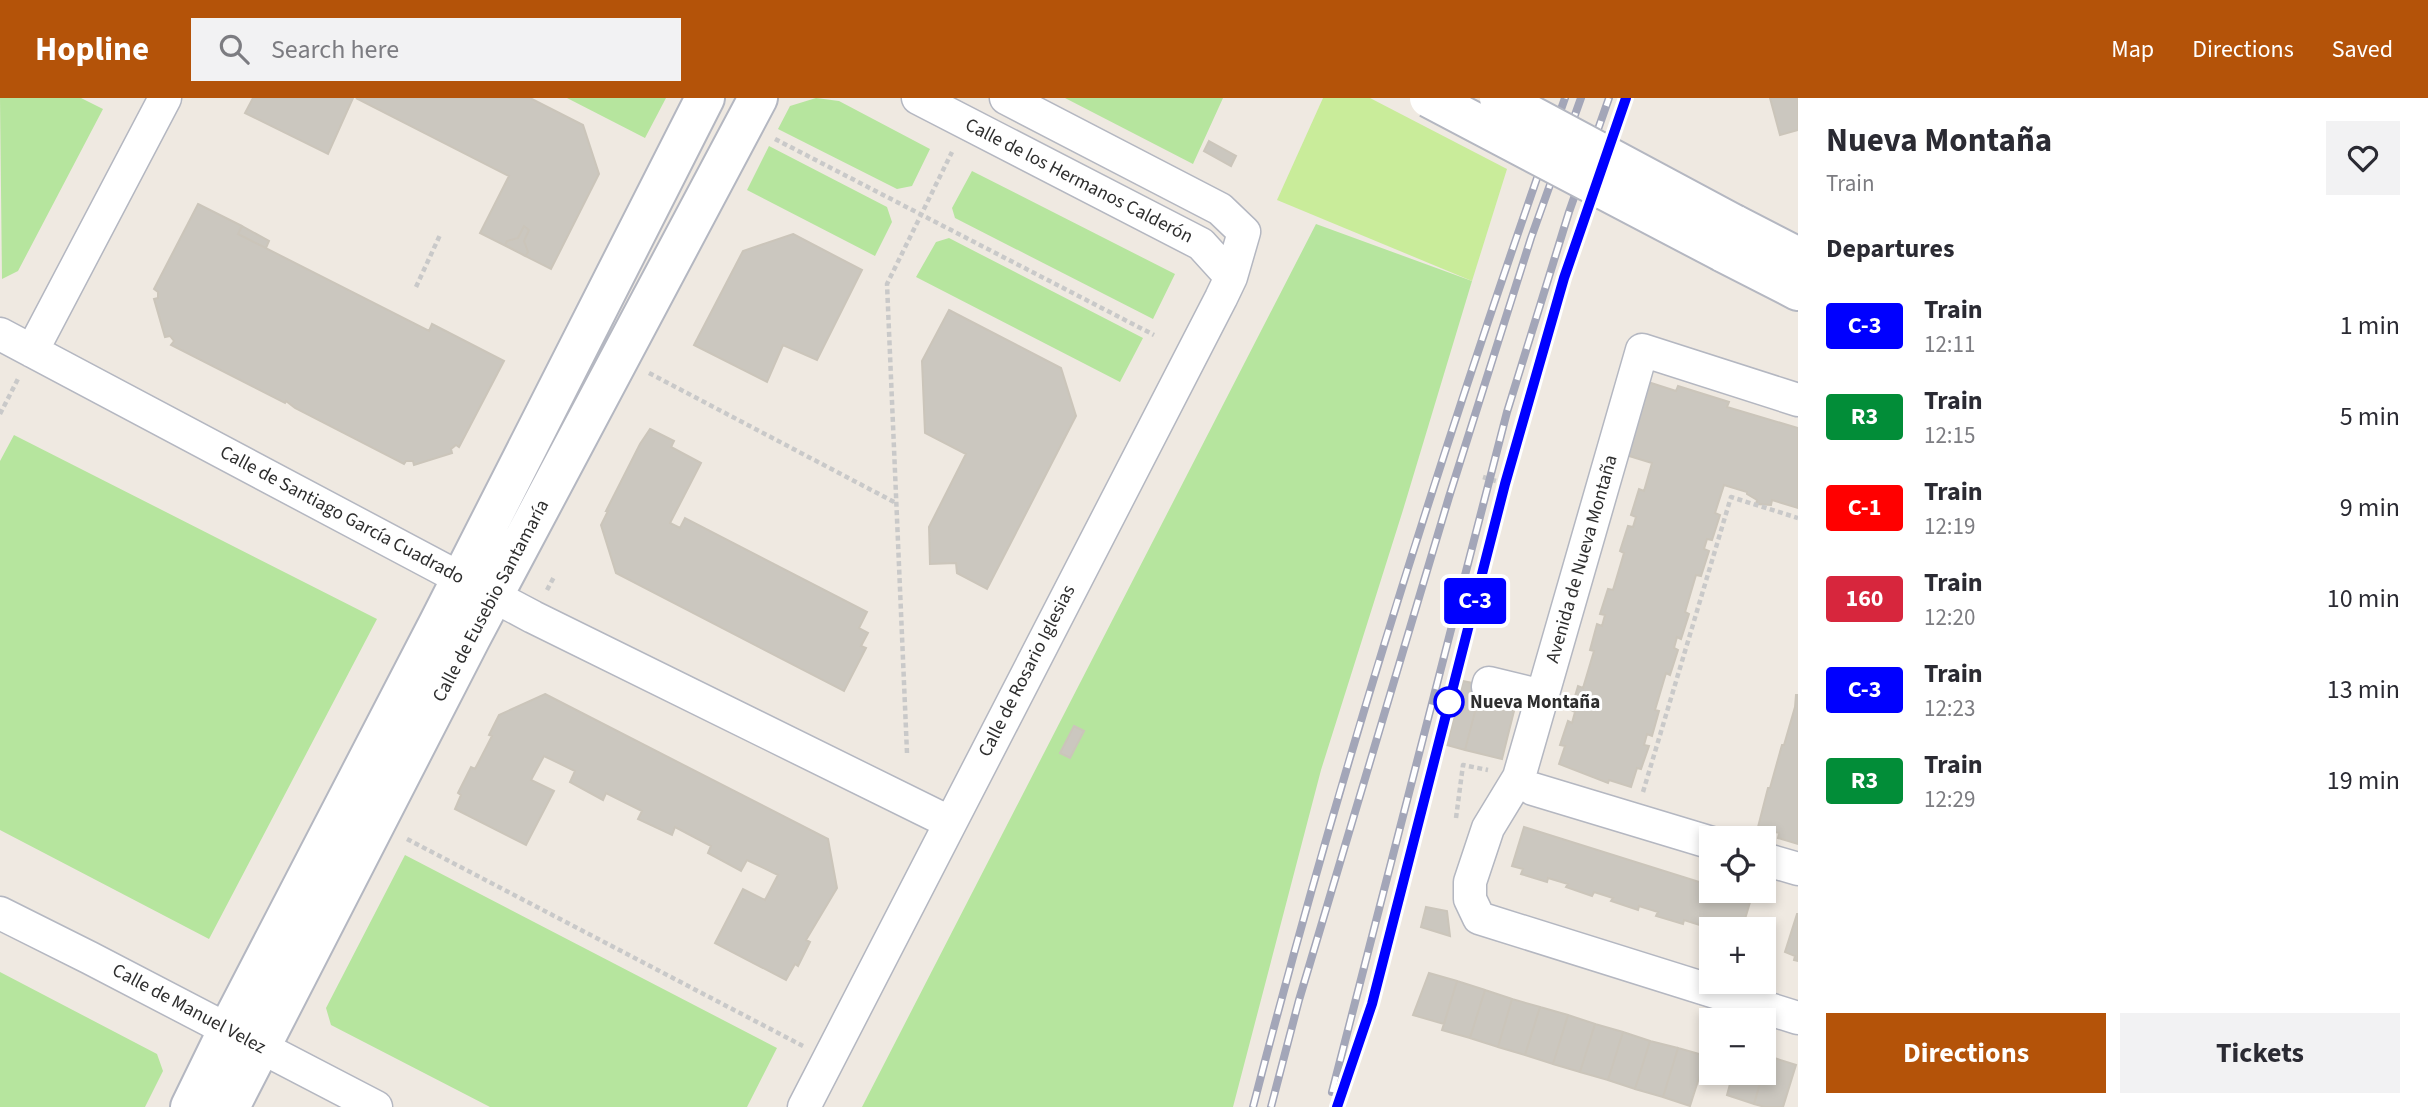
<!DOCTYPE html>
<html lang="en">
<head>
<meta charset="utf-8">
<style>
  body { margin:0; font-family:"Source Sans 3",sans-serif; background:#f2f2f3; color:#2b2b33; height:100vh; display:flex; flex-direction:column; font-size:26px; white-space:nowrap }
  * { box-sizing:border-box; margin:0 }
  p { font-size:23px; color:#7c7c81 }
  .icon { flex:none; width:38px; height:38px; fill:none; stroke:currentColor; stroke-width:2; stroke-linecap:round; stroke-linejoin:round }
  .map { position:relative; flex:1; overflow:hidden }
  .side { display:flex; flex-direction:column; background:#fff; width:630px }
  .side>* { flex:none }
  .badge { padding:0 14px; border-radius:5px; font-size:24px; line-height:46px }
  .controls { position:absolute; left:1699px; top:728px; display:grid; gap:14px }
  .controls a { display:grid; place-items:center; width:77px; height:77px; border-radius:0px; background:#fff; box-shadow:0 4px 10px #0003; font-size:35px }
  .map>.badge { position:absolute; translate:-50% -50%; box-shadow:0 0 0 4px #fff }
  h2 { padding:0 28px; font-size:26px; line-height:63px }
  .round { display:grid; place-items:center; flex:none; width:74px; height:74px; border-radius:0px; background:#f2f2f3 }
  .overview { display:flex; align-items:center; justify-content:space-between; height:119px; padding:0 28px }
  h1 { font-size:33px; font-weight:700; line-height:52px }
  .action { display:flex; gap:14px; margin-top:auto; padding:14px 28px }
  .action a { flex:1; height:80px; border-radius:0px; background:#b45309; color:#fff; font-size:28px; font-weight:700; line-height:80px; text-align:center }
  .action a+a { background:#f2f2f3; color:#2b2b33 }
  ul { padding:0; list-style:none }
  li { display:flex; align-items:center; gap:21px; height:91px; padding:0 28px }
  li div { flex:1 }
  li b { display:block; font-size:26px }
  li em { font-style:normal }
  li .badge { min-width:77px; font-weight:700; text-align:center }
  header { display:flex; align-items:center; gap:42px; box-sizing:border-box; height:98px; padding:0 35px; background:#b45309; color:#fff }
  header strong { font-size:33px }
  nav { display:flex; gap:38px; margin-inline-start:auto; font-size:24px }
  .search { width:490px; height:63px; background:#f2f2f3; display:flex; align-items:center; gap:18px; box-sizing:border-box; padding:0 24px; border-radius:0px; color:#7c7c81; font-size:26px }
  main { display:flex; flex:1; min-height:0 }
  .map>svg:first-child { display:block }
  .green { fill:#b6e59e }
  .pitch { fill:#c9ec9a }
  .building { fill:#cbc7bf; stroke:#cbc5ba; stroke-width:2 }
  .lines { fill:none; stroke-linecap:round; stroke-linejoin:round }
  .street-casing { stroke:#b4b7c1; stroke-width:35 }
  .secondary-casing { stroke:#b4b7c1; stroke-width:42 }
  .path { stroke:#c9c9c9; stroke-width:4.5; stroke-dasharray:5 3.5; stroke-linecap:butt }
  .street { stroke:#fff; stroke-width:32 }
  .secondary { stroke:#fff; stroke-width:38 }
  .rail-casing { stroke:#a3a6b8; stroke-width:8 }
  .rail { stroke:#fff; stroke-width:5; stroke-dasharray:16; stroke-linecap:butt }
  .secondary-bridge-casing { stroke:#b4b7c1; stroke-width:42; stroke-linecap:butt }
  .secondary-bridge { stroke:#fff; stroke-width:38 }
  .line-casing { stroke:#fff; stroke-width:16 }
  .line { stroke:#00f; stroke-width:10 }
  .stop-dot { fill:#fff; stroke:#00f; stroke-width:3.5 }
  .labels { text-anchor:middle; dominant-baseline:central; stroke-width:6; stroke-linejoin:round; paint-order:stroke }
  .street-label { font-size:19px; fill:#2e2e2e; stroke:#fff }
  .stop-label { font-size:19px; font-weight:bold; fill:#2e2e2e; stroke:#fff; text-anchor:start }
</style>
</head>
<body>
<header>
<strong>Hopline</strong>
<div class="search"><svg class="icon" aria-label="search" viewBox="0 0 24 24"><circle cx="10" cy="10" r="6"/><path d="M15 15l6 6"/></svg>Search here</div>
<nav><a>Map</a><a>Directions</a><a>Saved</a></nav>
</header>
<main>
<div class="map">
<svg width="1798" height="1009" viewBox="0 0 1798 1009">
  <rect width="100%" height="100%" fill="#efe9e1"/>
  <!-- green -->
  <path class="green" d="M0 0H81L103 11 18 173 2 181Z
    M567 0H666L645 40Z
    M816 0 839 3 930 51 912 88 897 91 778 31 790 8Z
    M1065 0H1223L1193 66Z
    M769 48 887 109 892 124 875 158 747 92Z
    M972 73 1175 176 1153 221 955 120 952 110Z
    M1316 126 1472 183 1403 412 1321 672 1233 1009H862Z
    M949 140 1143 240 1120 284 916 179 936 144Z
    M14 337 377 521 209 841 0 732V363Z
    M405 757 777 950 747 1009H490L331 927 326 910Z
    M0 874 157 956 163 973 145 1009H0Z"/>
  <!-- pitch -->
  <path class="pitch" d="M1323 0H1370L1507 71 1472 183 1277 102Z"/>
  <!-- building -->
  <path class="building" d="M253 0H353L328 56 245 15Z
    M356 0H530L583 27 599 76 551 171 480 135 509 78Z
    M1770 0H1798V32L1780 37Z
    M1209 43 1236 58 1231 68 1204 53Z
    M198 106 242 128 238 136 429 233 432 226 504 263 459 349 456 347 451 351 452 355 414 367 413 363H406L404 366 295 310 286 303 285 305 171 247 174 243 170 238 165 239 154 201 158 200V194L154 191Z
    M242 128 269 143 266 150 238 136Z
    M524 128 529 132 524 143 528 154 525 158 505 147 507 143 518 140Z
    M793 136 862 172 817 262 783 247 767 284 694 247 743 153Z
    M949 212 1061 270 1076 318 987 491 957 475 956 465 930 466 929 429 966 356 925 335 922 263Z
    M1648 284 1676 293 1678 288 1729 304 1727 309 1798 330V410L1772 402 1771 407 1756 406 1757 402 1747 396V394L1724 387 1715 415 1720 417 1712 442 1707 441 1704 451 1709 453 1701 478 1696 477 1685 514 1689 516 1681 541 1677 539 1674 550 1678 552 1670 577 1666 575 1655 612 1659 613 1652 638 1647 636 1644 647 1649 648 1641 671 1637 670 1631 689 1609 682 1608 685 1559 666 1565 648 1560 647 1568 623 1572 625 1575 614 1571 612 1578 588 1583 590 1594 553 1590 552 1597 526 1602 528 1605 517 1600 516 1608 491 1613 492 1624 455 1620 453 1628 428 1633 429 1636 419 1631 417 1639 391 1644 393 1652 365 1626 357Z
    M650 331 674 343 671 349 701 365 670 425 680 430 685 420 867 514 859 530 868 535 861 548 866 550 844 593 616 475 601 427 608 413H606L640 346Z
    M1463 583 1482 587 1465 652 1447 647Z
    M1482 587 1518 597 1502 661 1465 652Z
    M545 596 828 741 837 790 806 842 810 844 798 868 795 866 786 882 715 845 743 791 765 802 778 777 747 762 741 773 708 755 711 748 675 729 672 737 638 721 642 713 606 695 603 702 570 684 575 673 544 658 531 682 554 693 526 747 455 711 461 697 458 695 471 669 475 671 492 638 489 637 499 617Z
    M1796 597H1798V746L1778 740 1779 735 1758 729 1768 690H1770L1782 647H1784L1795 609Z
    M1074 628 1084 633 1070 660 1060 655Z
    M1524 729 1712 788V793H1725L1751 801 1742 831H1712V835L1701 832 1703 828 1684 822 1683 826 1656 818 1658 814 1639 808 1638 812 1611 803 1613 800 1594 794 1592 798 1566 789 1568 786 1548 780 1547 784 1521 776 1523 771 1512 768Z
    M1426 809 1447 813 1450 838 1421 829Z
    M1797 816H1798V863L1794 862 1795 858 1785 854Z
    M1429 875 1457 883 1444 926 1413 917Z
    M1457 883 1485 892 1470 940 1442 932Z
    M1485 892 1512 901 1498 949 1470 940Z
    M1512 901 1540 909 1525 957 1498 949Z
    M1540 909 1568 917 1553 966 1525 957Z
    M1568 917 1595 926 1580 974 1553 966Z
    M1595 926 1623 934 1608 982 1580 974Z
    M1623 934 1650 943 1635 991 1608 982Z
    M1650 943 1678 950 1663 999 1635 991Z
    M1678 950 1706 958 1690 1008 1663 999Z
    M1768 958 1796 967 1783 1009H1765L1754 1006Z
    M1733 975H1763L1754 1006 1727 997Z"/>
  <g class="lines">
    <!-- street casing -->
    <g class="street-casing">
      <path id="street" d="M918 0 1201 146 1231 179
        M0 236 533 519 949 724
        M32 253 165 0
        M1798 302 1642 252 1519 679 1488 730 1470 784V801L1479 820 1798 920
        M1488 589 1489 585 1542 598
        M1533 691 1712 745
        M1764 761 1798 771
        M0 815 90 860 376 1009
        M804 1009 1221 200 1231 179 1244 134 1220 111 1006 0"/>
    </g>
    <!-- secondary casing -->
    <g class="secondary-casing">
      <path id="secondary" d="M1734 126 1798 159
        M1722 154 1798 193
        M190 1009 228 931 439 524 705 0
        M230 1009 471 540 758 0"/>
    </g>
    <!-- path -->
    <path class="path" d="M775 41 1154 237
      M416 189 440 137
      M649 275 896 405
      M0 316 19 279
      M1483 379 1512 388
      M547 492 555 477
      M907 655 887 186 952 54
      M1643 694 1731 399 1798 420
      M1456 720 1463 667 1488 672
      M407 741 803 948"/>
    <!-- street -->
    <use href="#street" class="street"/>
    <!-- secondary -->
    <use href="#secondary" class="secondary"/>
    <!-- rail casing -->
    <g class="rail-casing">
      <path id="rail" d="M1332 994 1507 314 1569 114 1609 0
        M1253 1009C1341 668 1448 332 1565 0
        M1271 1009 1299 902 1449 399 1531 140 1581 0
        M1337 1009 1372 906 1505 386 1564 180 1626 0"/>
    </g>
    <!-- rail -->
    <use href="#rail" class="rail"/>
    <!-- secondary-bridge casing -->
    <g class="secondary-bridge-casing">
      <path id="secondary-bridge" d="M1429 0 1722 154
        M1499 0 1734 126"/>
    </g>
    <!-- secondary-bridge -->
    <use href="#secondary-bridge" class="secondary-bridge"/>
  </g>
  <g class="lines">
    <!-- line casing -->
    <g class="line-casing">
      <path id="line" d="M1337 1009 1372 906 1505 386 1564 180 1626 0"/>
    </g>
    <!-- line -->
    <use href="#line" class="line"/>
  </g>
  <!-- markers -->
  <circle class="stop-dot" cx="1449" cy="604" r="14"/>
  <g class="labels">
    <!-- street labels -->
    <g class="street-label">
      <text transform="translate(1079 83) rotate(27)">Calle de los Hermanos Calderón</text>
      <text transform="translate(342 417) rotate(28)">Calle de Santiago García Cuadrado</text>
      <text transform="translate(1582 461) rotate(-74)">Avenida de Nueva Montaña</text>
      <text transform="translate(491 503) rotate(-62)">Calle de Eusebio Santamaría</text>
      <text transform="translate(1027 573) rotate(-63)">Calle de Rosario Iglesias</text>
      <text transform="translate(189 911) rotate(28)">Calle de Manuel Velez</text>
    </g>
    <!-- stop labels -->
    <g class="stop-label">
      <text x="1470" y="604">Nueva Montaña</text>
    </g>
  </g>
</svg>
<div class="controls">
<a><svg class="icon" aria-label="locate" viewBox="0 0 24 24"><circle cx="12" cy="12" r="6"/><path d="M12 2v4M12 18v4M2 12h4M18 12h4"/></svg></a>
<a>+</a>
<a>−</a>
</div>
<b class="badge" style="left:1475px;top:503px;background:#00f;color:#fff">C-3</b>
</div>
<section class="side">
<div class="overview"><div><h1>Nueva Montaña</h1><p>Train</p></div><a class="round"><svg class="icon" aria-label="heart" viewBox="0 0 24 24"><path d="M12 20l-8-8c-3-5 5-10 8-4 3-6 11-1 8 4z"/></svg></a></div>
<h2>Departures</h2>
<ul>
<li><span class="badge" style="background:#00f;color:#fff">C-3</span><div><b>Train</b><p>12:11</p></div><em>1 min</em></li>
<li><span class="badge" style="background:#028d38;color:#fff">R3</span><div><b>Train</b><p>12:15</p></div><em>5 min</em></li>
<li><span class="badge" style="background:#f00;color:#fff">C-1</span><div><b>Train</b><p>12:19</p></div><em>9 min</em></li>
<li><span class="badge" style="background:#d7263d;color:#fff">160</span><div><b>Train</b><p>12:20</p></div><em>10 min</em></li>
<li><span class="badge" style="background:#00f;color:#fff">C-3</span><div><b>Train</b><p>12:23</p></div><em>13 min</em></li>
<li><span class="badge" style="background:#028d38;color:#fff">R3</span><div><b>Train</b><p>12:29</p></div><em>19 min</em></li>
</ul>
<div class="action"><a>Directions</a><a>Tickets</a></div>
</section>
</main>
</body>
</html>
